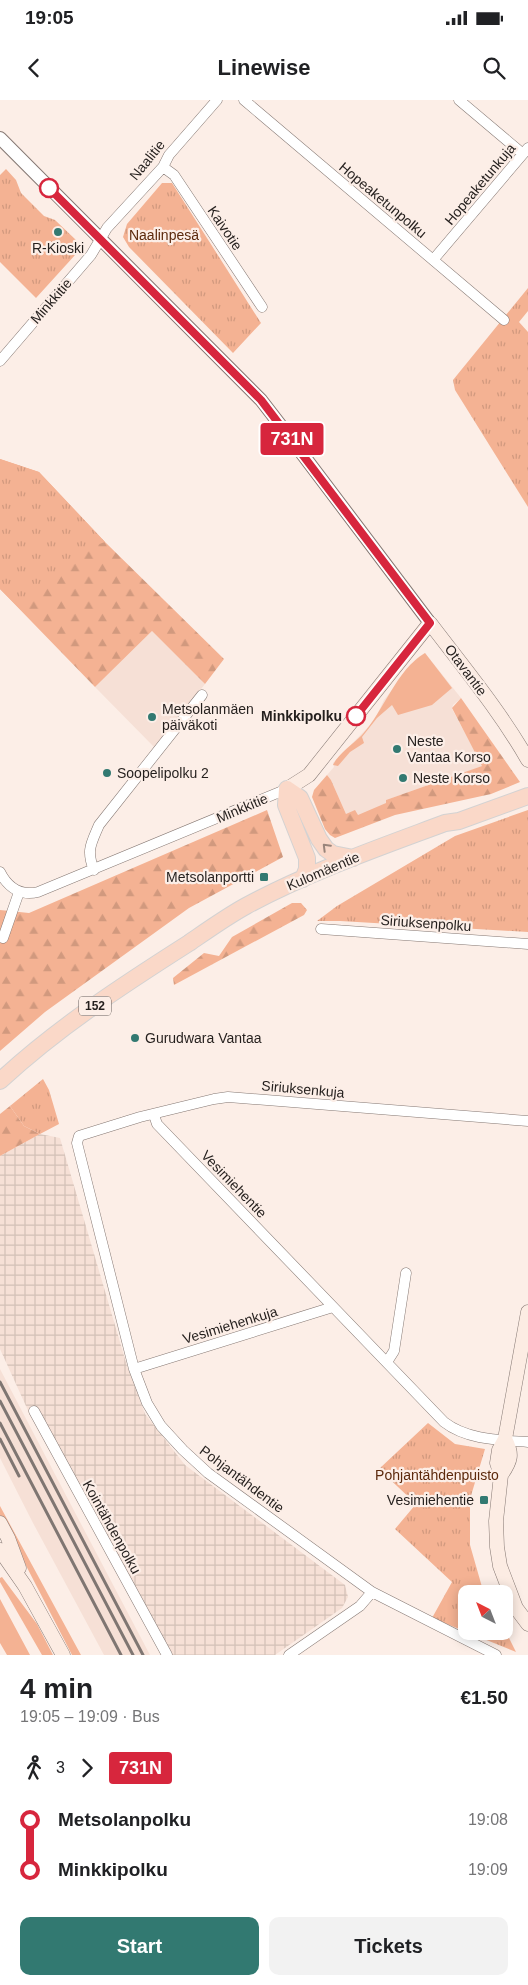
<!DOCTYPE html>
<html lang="en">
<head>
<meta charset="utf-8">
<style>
  body { margin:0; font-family:Arial,sans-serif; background:#f2f2f2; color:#202124; height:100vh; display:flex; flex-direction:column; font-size:19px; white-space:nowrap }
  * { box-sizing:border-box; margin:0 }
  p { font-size:16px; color:#757577 }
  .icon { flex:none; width:28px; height:28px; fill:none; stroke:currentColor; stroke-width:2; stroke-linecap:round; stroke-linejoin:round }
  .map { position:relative; height:1555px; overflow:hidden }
  .drawer { display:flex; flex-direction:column; background:#fff; flex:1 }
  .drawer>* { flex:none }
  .badge { padding:0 10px; border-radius:4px; font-size:18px; line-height:32px }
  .needle { width:32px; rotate:318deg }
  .controls { position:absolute; left:458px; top:1485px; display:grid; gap:10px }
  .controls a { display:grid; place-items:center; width:55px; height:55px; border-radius:10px; background:#fff; box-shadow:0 2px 12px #0003; font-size:25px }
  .map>.badge { position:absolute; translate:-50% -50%; box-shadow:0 0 0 2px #fff }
  .legs { display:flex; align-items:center; gap:8px; height:55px; padding:0 20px; font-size:16px }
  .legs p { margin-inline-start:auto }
  .summary { display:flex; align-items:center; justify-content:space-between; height:85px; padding:0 20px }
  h1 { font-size:28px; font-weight:700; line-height:38px }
  .action { display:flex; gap:10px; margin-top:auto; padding:10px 20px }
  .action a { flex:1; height:58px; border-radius:10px; background:#327971; color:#fff; font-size:20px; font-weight:700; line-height:58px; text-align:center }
  .action a+a { background:#f2f2f2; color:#202124 }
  ul { padding:0 20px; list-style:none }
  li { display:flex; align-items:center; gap:18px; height:50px; font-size:19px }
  li i { display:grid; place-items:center; width:8px; height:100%; margin:0 6px; background:currentColor }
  li i::after { content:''; width:12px; height:12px; margin:-6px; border:4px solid; border-radius:50%; background:#fff }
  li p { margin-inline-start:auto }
  li:first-child i { background:linear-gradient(#0000 50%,currentColor 0) }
  li:last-child i { background:linear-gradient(currentColor 50%,#0000 0) }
  .status { display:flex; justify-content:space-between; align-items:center; height:35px; padding:0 25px; background:#fff; direction:ltr }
  .status svg { height:14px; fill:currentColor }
  header { display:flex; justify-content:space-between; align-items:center; height:65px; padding:0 20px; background:#fff; font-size:22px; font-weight:700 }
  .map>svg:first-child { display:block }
  .built { fill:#f6e0d6 }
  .industrial { fill:url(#industrial-grid) }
  .grass { fill:#f4b293 }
  .forest { fill:url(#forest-firs) }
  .park { fill:url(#park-tufts) }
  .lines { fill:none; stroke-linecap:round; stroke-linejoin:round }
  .minor-casing { stroke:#857873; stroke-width:11 }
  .tertiary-casing { stroke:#857873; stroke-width:14 }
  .secondary-casing { stroke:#857873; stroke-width:15 }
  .primary-casing { stroke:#d3d2d2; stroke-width:18 }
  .minor { stroke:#fff; stroke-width:10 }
  .tertiary { stroke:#fff; stroke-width:12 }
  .secondary { stroke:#fcece3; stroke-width:14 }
  .primary { stroke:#fad8c8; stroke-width:16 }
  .rail { stroke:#7f7672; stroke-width:3 }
  .oneway { stroke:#9a857b }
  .line-1-casing { stroke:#fff; stroke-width:11 }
  .line-1 { stroke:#d7263d; stroke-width:8 }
  .stop-1-dot { fill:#fff; stroke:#d7263d; stroke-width:2.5 }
  .poi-dot { fill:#327971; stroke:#fceee7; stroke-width:2 }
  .labels { text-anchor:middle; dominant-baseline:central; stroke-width:4.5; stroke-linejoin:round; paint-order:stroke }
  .shield { fill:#fceee7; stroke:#655d5a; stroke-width:1 }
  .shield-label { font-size:12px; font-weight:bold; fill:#241f1d }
  .street-label { font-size:14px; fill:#241f1d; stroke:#fceee7 }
  .park-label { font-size:14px; fill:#5c290c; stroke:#fceee7 }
  .poi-label { font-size:14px; fill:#241f1d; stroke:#fceee7; text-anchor:start }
  .stop-label { font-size:14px; font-weight:bold; fill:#241f1d; stroke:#fceee7; text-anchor:end }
</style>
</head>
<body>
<div class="status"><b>19:05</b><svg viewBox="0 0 49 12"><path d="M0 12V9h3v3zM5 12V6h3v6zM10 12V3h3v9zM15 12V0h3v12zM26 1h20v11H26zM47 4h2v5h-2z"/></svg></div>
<header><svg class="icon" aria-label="back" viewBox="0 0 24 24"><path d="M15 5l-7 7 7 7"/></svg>Linewise<svg class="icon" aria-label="search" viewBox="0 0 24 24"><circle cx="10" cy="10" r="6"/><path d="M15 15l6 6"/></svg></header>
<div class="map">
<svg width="528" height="1555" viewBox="0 0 528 1555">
  <defs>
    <pattern id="industrial-grid" width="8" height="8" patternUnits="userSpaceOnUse" patternTransform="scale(1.25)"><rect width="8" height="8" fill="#f6e0d6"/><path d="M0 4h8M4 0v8" fill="none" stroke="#d3c0b7"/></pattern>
    <pattern id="forest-firs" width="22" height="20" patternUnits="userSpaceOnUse" patternTransform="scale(1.25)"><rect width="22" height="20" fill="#f4b293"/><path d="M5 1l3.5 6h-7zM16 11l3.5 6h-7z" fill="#d1997e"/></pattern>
    <pattern id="park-tufts" width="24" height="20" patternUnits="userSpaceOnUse" patternTransform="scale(1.25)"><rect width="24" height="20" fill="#f4b293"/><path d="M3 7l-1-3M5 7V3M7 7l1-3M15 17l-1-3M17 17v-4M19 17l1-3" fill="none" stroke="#d1997e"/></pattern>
  </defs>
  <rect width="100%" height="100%" fill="#fceee7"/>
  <!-- built -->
  <path class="built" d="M152 531 205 584 155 648 95 587Z
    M425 553 461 598 453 605 452 609 483 666 386 700 387 703 358 716 346 714 331 680 327 675 334 667 333 663 374 621 384 600 417 558Z
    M0 1269 70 1403 150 1555H104L33 1423 0 1358Z"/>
  <!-- industrial -->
  <path class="industrial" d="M40 1034 60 1038 127 1266 145 1314 185 1365 345 1485 348 1497 342 1508 275 1555H172L39 1314 31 1317 0 1249V1056Z"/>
  <!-- grass -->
  <path class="grass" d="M425 553 452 588 432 605 398 615 392 605 377 618 362 637 364 643 350 652 338 666 333 665C338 654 353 644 362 635 384 611 396 570 425 553Z
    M0 1406 81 1555H72L0 1415Z
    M2 1477 37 1524 53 1555H42L0 1482V1478Z
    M0 1499 30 1555H7L0 1543Z"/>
  <!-- forest -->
  <path class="forest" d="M0 359 39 372 105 442 224 559 205 584 152 531 95 587 0 489Z
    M461 598 520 682 491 694 395 715 335 738 330 735 325 729 312 697 314 690 327 675 331 680 346 714 355 710 358 715 386 703V700L482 666 452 608Z
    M267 710 283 757 189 808 45 912 0 951V810L29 813Z
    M292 803H301L307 810 304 815 174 885 173 878 204 853 219 856 232 837Z
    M10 1006 24 1026 40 1034 0 1056V1014Z"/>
  <!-- park -->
  <path class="park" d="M6 69 16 80 21 93 44 116 55 120 76 140 78 149 76 154 36 198 0 162V75Z
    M162 83H172L261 223 233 253 129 147 123 137 127 124Z
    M528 188V211L519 222 528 232V407L455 290 453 280Z
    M0 359 39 372 105 442 76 452 21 510 0 489Z
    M528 710V832L340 821H317L337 806 455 736Z
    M43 979 49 990 59 1024 40 1034 24 1026 10 1006Z
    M428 1323 455 1344 485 1349 470 1399V1445L484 1494H466V1531H504V1528L516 1552 432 1518 452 1482 395 1429 416 1404 379 1369Z"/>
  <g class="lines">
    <!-- minor casing -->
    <g class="minor-casing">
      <path id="minor" d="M244 0 504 220
        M459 0 523 54
        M163 67 174 75 262 207
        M433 160 528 48
        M0 261 91 155 107 128 163 67 169 55 217 0
        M94 770C86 750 91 744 99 725L202 595
        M0 772C8 788 21 796 38 792L287 689
        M321 829 528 844
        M3 838 19 792
        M154 1015 157 1024 444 1322C467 1340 500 1340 528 1342
        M387 1262 394 1251 406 1173
        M134 1269 333 1207
        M34 1311 167 1555
        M289 1555 360 1506 372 1492
        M496 1555 372 1492 208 1373 183 1350 161 1326 147 1303 134 1269 77 1043 79 1036 140 1017 214 999 228 997 528 1021"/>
    </g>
    <!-- tertiary casing -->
    <g class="tertiary-casing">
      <path id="tertiary" d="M0 38 261 300 288 335 430 523"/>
    </g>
    <!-- secondary casing -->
    <g class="secondary-casing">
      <path id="secondary" d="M287 689 309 675 430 523C464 568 500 611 528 660
        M528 1212 505 1339 499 1350 497 1363 501 1375 496 1421 497 1447 500 1466 516 1508 528 1524
        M501 1375C511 1361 513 1354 505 1339
        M0 1423 8 1438 19 1468
        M0 1450 25 1486 63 1555"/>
    </g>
    <!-- primary casing -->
    <g class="primary-casing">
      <path id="primary" d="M287 689 300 698 319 739 326 749 333 754 353 758
        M287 689 286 705 307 758V769L303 779
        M0 981C57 928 123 885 189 843 208 830 226 817 246 806 309 772 378 748 445 723L459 721 528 696"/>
    </g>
    <!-- minor -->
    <use href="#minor" class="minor"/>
    <!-- tertiary -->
    <use href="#tertiary" class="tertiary"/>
    <!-- secondary -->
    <use href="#secondary" class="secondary"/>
    <!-- primary -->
    <use href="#primary" class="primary"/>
    <!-- rail -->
    <path class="rail" d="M0 1282 143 1555
      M0 1301 133 1555
      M0 1323 121 1555
      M0 1339 19 1376"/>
  </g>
  <!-- one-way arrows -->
  <defs><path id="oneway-chevron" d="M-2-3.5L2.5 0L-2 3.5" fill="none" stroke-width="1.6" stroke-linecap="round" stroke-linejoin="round" transform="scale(1.25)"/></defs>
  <use class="oneway" href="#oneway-chevron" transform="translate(326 747) rotate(-135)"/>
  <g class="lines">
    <!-- line-1 casing -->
    <g class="line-1-casing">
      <path id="line-1" d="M49 88 261 300 430 523 356 616"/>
    </g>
    <!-- line-1 -->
    <use href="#line-1" class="line-1"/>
  </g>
  <!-- markers -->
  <g class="stop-1-dot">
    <circle cx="49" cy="88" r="9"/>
    <circle cx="356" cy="616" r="9"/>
  </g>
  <g class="poi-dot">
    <circle cx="58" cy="132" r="5"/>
    <circle cx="152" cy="617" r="5"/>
    <circle cx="397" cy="649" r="5"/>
    <circle cx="107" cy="673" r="5"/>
    <circle cx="403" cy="678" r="5"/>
    <rect x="259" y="772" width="10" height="10" rx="2.5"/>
    <circle cx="135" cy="938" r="5"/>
    <rect x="479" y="1395" width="10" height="10" rx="2.5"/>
  </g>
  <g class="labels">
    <!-- shield labels -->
    <rect class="shield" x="79" y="896.5" width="32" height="19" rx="4"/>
    <g class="shield-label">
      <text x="95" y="906">152</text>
    </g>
    <!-- street labels -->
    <g class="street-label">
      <text transform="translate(147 60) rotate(-51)">Naalitie</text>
      <text transform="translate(480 84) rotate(-50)">Hopeaketunkuja</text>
      <text transform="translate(383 100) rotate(40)">Hopeaketunpolku</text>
      <text transform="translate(225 128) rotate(56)">Kaivotie</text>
      <text transform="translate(51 201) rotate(-49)">Minkkitie</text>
      <text transform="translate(466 570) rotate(53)">Otavantie</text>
      <text transform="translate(242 708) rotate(-23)">Minkkitie</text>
      <text transform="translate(323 771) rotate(-23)">Kulomäentie</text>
      <text transform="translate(426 823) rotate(4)">Siriuksenpolku</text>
      <text transform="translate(303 989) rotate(5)">Siriuksenkuja</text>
      <text transform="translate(234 1084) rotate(46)">Vesimiehentie</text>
      <text transform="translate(230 1225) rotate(-17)">Vesimiehenkuja</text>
      <text transform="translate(242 1379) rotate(37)">Pohjantähdentie</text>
      <text transform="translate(112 1427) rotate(61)">Kointähdenpolku</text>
    </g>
    <!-- park labels -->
    <g class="park-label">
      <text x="164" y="135">Naalinpesä</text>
      <text x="437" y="1375">Pohjantähdenpuisto</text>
    </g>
    <!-- poi labels -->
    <g class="poi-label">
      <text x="58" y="148" text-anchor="middle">R-Kioski</text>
      <text x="162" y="609">Metsolanmäen<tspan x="162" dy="16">päiväkoti</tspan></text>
      <text x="407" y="641">Neste<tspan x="407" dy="16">Vantaa Korso</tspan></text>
      <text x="117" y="673">Soopelipolku 2</text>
      <text x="413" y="678">Neste Korso</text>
      <text x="254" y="777" text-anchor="end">Metsolanportti</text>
      <text x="145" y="938">Gurudwara Vantaa</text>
      <text x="474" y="1400" text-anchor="end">Vesimiehentie</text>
    </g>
    <!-- stop labels -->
    <g class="stop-label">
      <text x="342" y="616">Minkkipolku</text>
    </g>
  </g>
</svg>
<div class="controls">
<a><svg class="needle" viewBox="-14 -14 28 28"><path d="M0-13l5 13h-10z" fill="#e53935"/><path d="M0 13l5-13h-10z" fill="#757577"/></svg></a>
</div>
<b class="badge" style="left:292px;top:339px;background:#d7263d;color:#fff">731N</b>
</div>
<section class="drawer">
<div class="summary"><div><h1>4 min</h1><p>19:05 – 19:09 · Bus</p></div><b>€1.50</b></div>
<div class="legs"><svg class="icon" aria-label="walk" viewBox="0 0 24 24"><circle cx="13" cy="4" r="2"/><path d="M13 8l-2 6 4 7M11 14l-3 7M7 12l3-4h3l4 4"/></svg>3<svg class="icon" aria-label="forward" viewBox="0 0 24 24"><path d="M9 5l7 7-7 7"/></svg><b class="badge" style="background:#d7263d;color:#fff">731N</b></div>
<ul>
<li><i style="color:#d7263d"></i><b>Metsolanpolku</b><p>19:08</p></li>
<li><i style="color:#d7263d"></i><b>Minkkipolku</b><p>19:09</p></li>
</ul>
<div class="action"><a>Start</a><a>Tickets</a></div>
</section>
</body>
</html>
